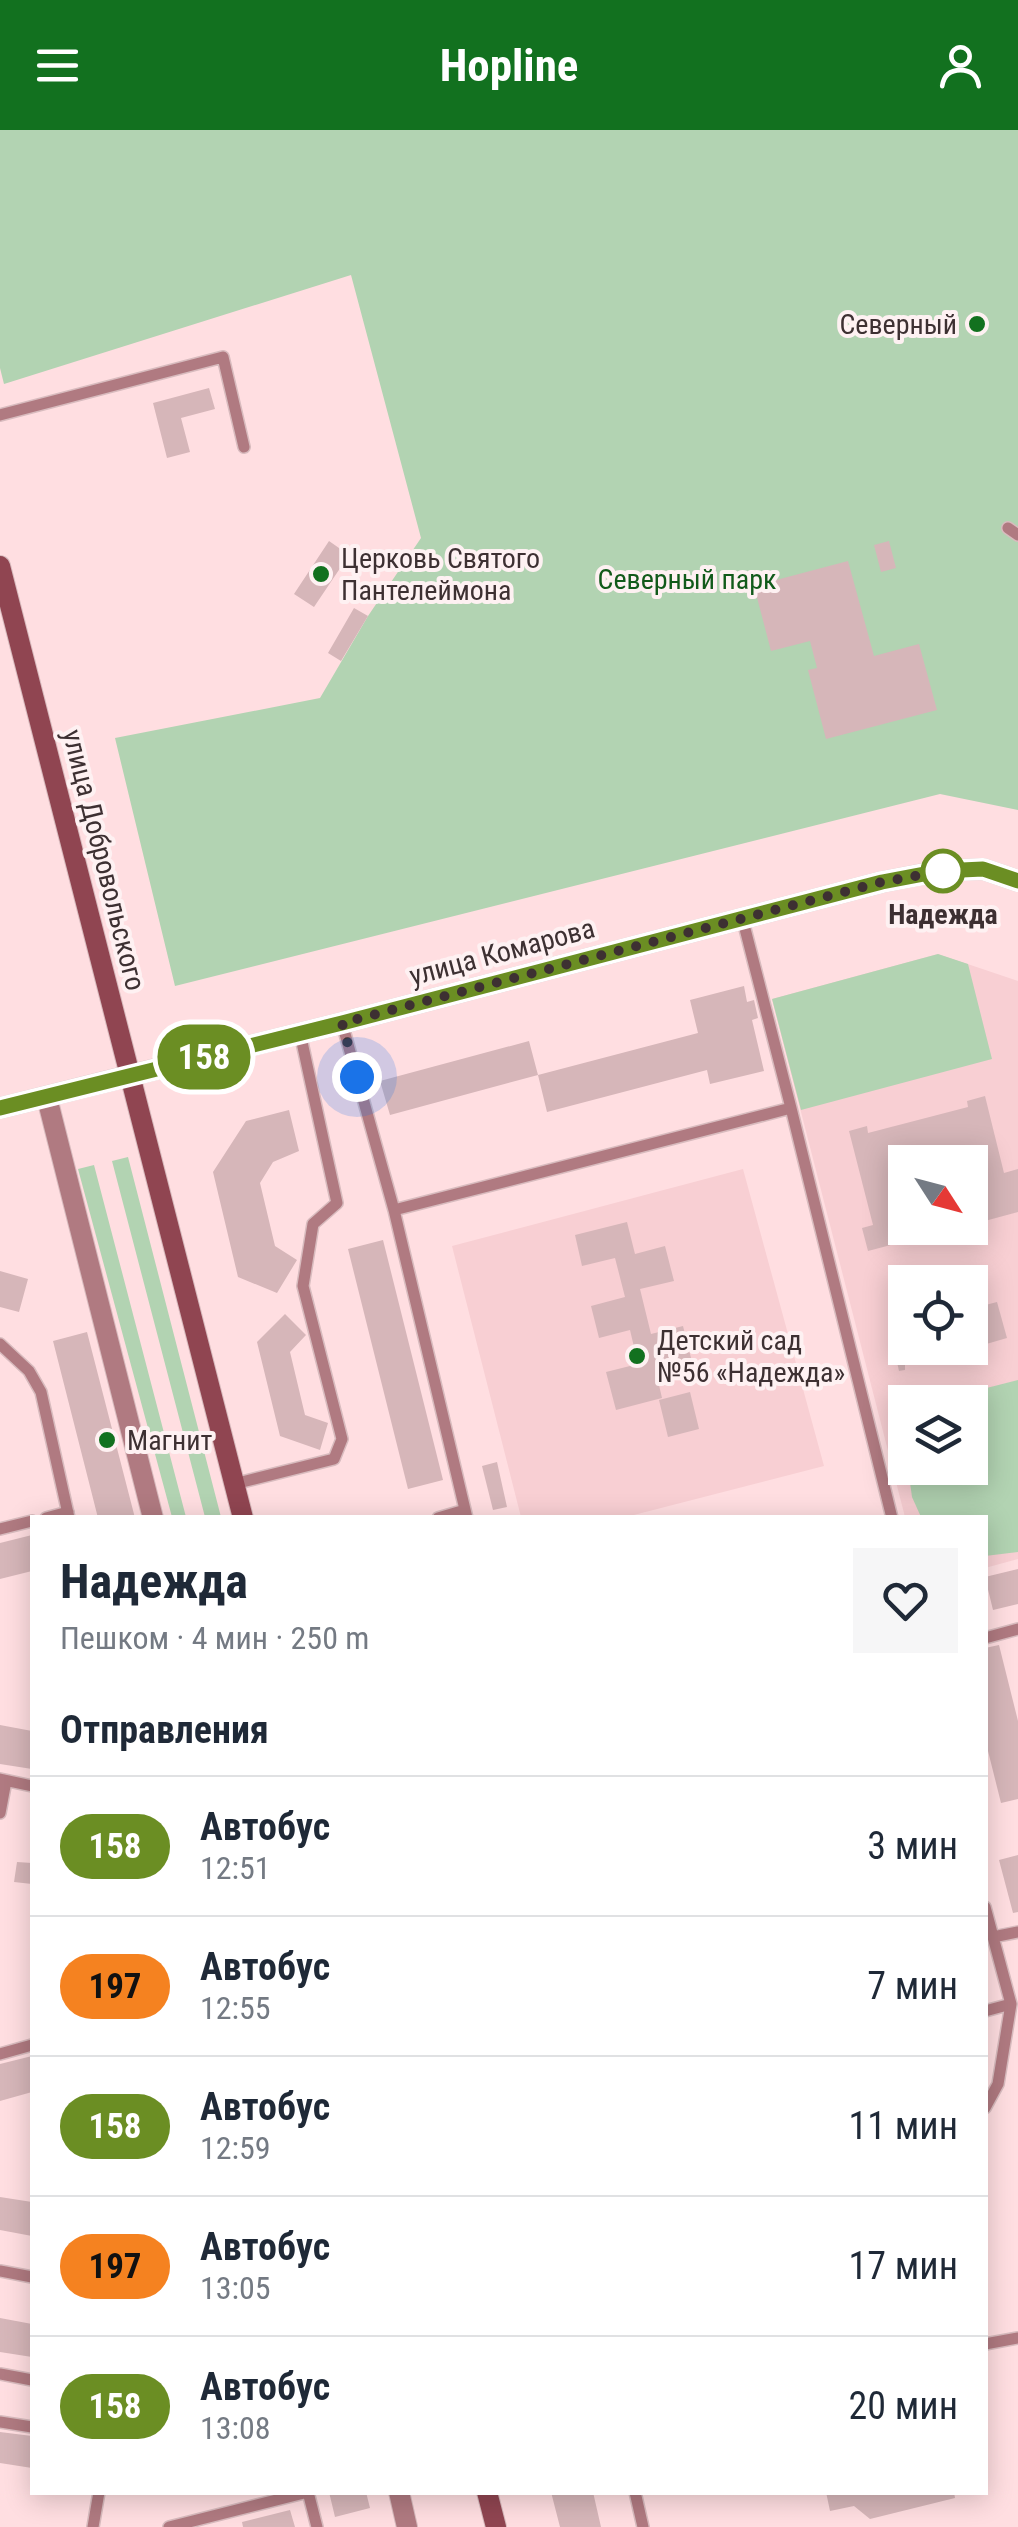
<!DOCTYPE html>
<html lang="ru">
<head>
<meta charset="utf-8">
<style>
  body { margin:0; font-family:"Roboto Condensed",sans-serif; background:#f6f6f7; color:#1f2937; height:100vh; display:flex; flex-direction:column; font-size:38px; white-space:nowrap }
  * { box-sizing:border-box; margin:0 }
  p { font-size:32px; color:#747a83 }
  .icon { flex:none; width:55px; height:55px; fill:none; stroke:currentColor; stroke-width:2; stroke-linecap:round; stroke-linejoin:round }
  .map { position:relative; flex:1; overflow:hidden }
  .side { position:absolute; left:30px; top:1385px; width:958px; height:980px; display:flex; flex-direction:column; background:#fff; border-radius:0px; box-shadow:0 5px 25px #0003 }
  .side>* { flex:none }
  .badge { padding:0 20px; border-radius:32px; font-size:35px; line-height:65px }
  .needle { width:65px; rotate:126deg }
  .fabs { position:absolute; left:888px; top:1015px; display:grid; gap:20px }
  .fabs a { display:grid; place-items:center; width:100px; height:100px; border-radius:0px; background:#fff; box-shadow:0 5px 25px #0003; font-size:50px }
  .you { position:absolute; width:50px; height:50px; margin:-25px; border:8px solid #fff; border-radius:50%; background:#1a73e8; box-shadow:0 0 0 15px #1a73e833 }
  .map>.badge { position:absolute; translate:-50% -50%; box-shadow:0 0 0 5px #fff }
  h2 { padding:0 30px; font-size:38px; line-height:90px }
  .round { display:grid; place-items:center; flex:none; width:105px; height:105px; border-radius:0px; background:#f6f6f7 }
  .summary { display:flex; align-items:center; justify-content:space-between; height:170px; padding:0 30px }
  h1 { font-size:48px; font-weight:700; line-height:75px }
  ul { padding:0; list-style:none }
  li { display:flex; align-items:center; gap:30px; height:140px; padding:0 30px; border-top:2px solid #e0e1e3 }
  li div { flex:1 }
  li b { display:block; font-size:38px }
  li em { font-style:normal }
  li .badge { min-width:110px; font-weight:700; text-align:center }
  header { display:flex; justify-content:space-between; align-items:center; height:130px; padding:0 30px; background:#12711f; color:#fff; font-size:45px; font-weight:700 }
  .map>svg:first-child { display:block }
  .built { fill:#f8cfd3; fill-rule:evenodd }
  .green { fill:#b2d3b2 }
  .building { fill:#d6b6b9 }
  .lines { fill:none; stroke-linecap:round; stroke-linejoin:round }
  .service-casing { stroke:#d8bbbe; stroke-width:14 }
  .minor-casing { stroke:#d8bbbe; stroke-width:22 }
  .tertiary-casing { stroke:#d8bbbe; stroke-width:22 }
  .secondary-casing { stroke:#d8bbbe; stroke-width:22 }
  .service { stroke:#b07a81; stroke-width:11 }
  .minor { stroke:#b07a81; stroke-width:20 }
  .tertiary { stroke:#b07a81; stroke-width:20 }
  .secondary { stroke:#904551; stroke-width:20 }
  .line-casing { stroke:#fff; stroke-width:22 }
  .line { stroke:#6b8e23; stroke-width:15 }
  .walk { stroke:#3d3032; stroke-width:10; stroke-dasharray:0 18 }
  .poi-dot { fill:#12711f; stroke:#fef1f2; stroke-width:4 }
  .stop-dot { fill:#fff; stroke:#6b8e23; stroke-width:5 }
  .labels { text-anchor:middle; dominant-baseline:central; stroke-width:8; stroke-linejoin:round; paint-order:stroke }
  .poi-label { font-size:28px; fill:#3d3032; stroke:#fef1f2; text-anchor:start }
  .park-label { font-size:28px; fill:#115a1a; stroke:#fef1f2 }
  .street-label { font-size:28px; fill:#3d3032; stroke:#fef1f2 }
  .stop-label { font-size:28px; font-weight:bold; fill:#3d3032; stroke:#fef1f2 }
</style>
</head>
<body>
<header><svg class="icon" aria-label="menu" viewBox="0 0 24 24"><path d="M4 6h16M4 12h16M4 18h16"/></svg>Hopline<svg class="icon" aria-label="person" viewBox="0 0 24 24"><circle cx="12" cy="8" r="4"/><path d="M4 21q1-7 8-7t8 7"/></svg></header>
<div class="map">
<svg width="1018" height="2397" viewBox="0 0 1018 2397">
  <rect width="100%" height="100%" fill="#ffdee1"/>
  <!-- built -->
  <path class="built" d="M938 824 1018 851V1429L985 1438V1388L905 1387 772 869ZM905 1032H970V1098H905ZM905 1152H970V1218H905ZM905 1272H970V1338H905Z
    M743 1039 824 1336 626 1387H521L452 1116Z"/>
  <!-- green -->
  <path class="green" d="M0 0H1018V680L940 664 175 856 115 608 320 568 368 486 421 408 351 145 4 254 0 238Z
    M938 824 968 834 992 929 801 980 772 869Z
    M128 1027 221 1387H205L112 1031Z
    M94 1035 186 1387H172L78 1039Z
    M1018 1250V1422L985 1426V1388L921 1387 912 1367 908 1338H970V1272H947L963 1264Z"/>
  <!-- building -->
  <path class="building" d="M209 258 215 279 181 288 190 322 167 328 153 273Z
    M329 411 349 425 314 477 294 464Z
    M889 411 896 438 881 442 874 415Z
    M848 431 874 526 919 514 937 580 826 609 808 540 817 538 810 511 771 521 754 456Z
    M354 478 368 486 341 531 328 523Z
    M744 856 747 872 754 870 758 888 752 890 764 941 710 954 707 940 547 982 538 945 698 903 690 870Z
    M529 911 538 945 390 985 380 951Z
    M985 966 1004 1043 1018 1039V1082L970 1095V1076L974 1075 970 1060V1032H963L958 1015 898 1031 905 1056V1098H939L940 1102 868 1121 862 1098 873 1095 849 1001 867 996 868 1003 968 977 967 971Z
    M289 980 299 1021 273 1032 260 1053 275 1116 297 1130 277 1163 238 1147 213 1042 246 991Z
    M627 1092 635 1124 665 1116 674 1151 640 1159 651 1204 683 1196 692 1232 656 1242 662 1268 616 1280 606 1242 638 1234 630 1200 599 1208 591 1176 625 1167 615 1128 582 1136 575 1105Z
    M383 1110 443 1350 408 1359 348 1119Z
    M0 1141 28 1149 19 1182 0 1177Z
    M997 1172 1007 1208 976 1217 970 1193V1179Z
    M285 1184 306 1205 290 1222 305 1285 328 1293 320 1320 280 1306 257 1212Z
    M905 1192V1218H952V1223L905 1234V1240L899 1241 889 1196Z
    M87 1202 135 1388H98L53 1211Z
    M690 1262 699 1299 668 1307 659 1270Z
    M497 1332 507 1377 493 1380 482 1336Z
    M32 1405V1441L0 1449V1413Z
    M1018 1439V1474L993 1480 985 1447Z
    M999 1515 1018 1591V1669L1001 1673 985 1609V1518Z
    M0 1595 32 1601V1639L0 1634Z
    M1018 1725V1782L1013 1783 999 1730Z
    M17 1732 32 1733V1754L14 1752Z
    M32 1926V1962L0 1971V1934Z
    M0 2067 32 2072V2106L0 2100Z
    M0 2188 32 2194V2227L0 2222Z
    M0 2302 32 2306V2338L0 2333Z
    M329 2362H366L370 2378 335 2387Z
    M551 2362H593L601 2397H560Z
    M826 2362H954L955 2368 870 2389 854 2376 830 2381Z
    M290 2380 295 2397H243L242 2392Z"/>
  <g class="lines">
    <!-- service casing -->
    <g class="service-casing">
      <path id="service" d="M0 285 223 227 244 317
        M1008 398 1018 405
        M742 787 791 978 892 1388
        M342 893 394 1080 467 1388
        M394 1080 791 978
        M0 1214 29 1241 41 1262 69 1388
        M234 1354 334 1329 342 1309 303 1156 313 1094 337 1073 300 903
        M46 1388 68 1382
        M438 1388 465 1380
        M0 1399 32 1391
        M985 1508 1018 1499
        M0 1649 32 1656
        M0 1683 6 1651
        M985 1777 1011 1874 998 1954 985 1978
        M993 1807 1018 1802
        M985 1881 1011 1874
        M0 1924 32 1915
        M0 2141 32 2147
        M985 2214 1018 2208
        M0 2244 32 2250
        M0 2292 32 2297
        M308 2362 317 2397
        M635 2362 643 2397
        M93 2397 99 2362
        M169 2397 308 2362"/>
    </g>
    <!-- minor casing -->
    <g class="minor-casing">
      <path id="minor" d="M47 968 153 1388
        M399 2362 407 2397"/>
    </g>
    <!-- tertiary casing -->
    <g class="tertiary-casing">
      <path id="tertiary" d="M132 945 342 893 882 752 939 741 983 739 1018 751"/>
    </g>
    <!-- secondary casing -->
    <g class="secondary-casing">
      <path id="secondary" d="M0 436 243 1388
        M0 978 132 945
        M487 2362 496 2397"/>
    </g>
    <!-- service -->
    <use href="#service" class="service"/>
    <!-- minor -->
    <use href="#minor" class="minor"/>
    <!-- tertiary -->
    <use href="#tertiary" class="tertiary"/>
    <!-- secondary -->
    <use href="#secondary" class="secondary"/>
  </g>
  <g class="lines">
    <!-- line casing -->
    <g class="line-casing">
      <path id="line" d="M0 978 342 893 882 752 940 741 983 739 1018 751"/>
    </g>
    <!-- line -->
    <use href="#line" class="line"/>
    <!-- walk -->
    <path class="walk" d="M357 947 342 893 882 752 943 741"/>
  </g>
  <!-- markers -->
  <g class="poi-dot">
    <circle cx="977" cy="194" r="10"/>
    <circle cx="321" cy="444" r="10"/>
    <circle cx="637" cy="1226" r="10"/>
    <circle cx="107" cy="1310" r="10"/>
  </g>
  <circle class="stop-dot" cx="943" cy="741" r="20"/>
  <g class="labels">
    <!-- poi labels -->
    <g class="poi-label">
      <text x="957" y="194" text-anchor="end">Северный</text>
      <text x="341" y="428">Церковь Святого<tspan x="341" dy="32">Пантелеймона</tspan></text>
      <text x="657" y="1210">Детский сад<tspan x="657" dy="32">№56 «Надежда»</tspan></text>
      <text x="127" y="1310">Магнит</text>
    </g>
    <!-- park labels -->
    <g class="park-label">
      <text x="687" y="449">Северный парк</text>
    </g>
    <!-- street labels -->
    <g class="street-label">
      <text transform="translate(104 730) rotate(76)">улица Добровольского</text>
      <text transform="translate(502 822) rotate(-15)">улица Комарова</text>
    </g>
    <!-- stop labels -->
    <g class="stop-label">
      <text x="943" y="784">Надежда</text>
    </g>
  </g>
</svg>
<div class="fabs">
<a><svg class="needle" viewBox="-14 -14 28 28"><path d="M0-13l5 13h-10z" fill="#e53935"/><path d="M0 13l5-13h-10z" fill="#747a83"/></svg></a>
<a><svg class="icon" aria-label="locate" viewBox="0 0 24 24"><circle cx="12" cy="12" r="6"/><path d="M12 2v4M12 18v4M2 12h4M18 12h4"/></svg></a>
<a><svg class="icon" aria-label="layers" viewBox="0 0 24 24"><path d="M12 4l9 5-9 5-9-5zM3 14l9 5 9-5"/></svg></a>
</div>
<div class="you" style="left:357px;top:947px"></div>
<b class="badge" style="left:204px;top:927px;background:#6b8e23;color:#fff">158</b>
<section class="side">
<div class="summary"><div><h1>Надежда</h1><p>Пешком · 4 мин · 250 m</p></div><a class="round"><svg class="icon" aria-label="heart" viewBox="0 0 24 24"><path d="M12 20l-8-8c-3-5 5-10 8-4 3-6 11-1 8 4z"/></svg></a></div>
<h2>Отправления</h2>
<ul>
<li><span class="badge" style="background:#6b8e23;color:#fff">158</span><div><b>Автобус</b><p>12:51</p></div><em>3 мин</em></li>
<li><span class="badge" style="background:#f58220;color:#111">197</span><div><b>Автобус</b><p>12:55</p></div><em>7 мин</em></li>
<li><span class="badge" style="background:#6b8e23;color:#fff">158</span><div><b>Автобус</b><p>12:59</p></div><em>11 мин</em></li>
<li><span class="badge" style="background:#f58220;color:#111">197</span><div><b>Автобус</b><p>13:05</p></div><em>17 мин</em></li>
<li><span class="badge" style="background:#6b8e23;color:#fff">158</span><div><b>Автобус</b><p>13:08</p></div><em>20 мин</em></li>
</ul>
</section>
</div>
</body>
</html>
